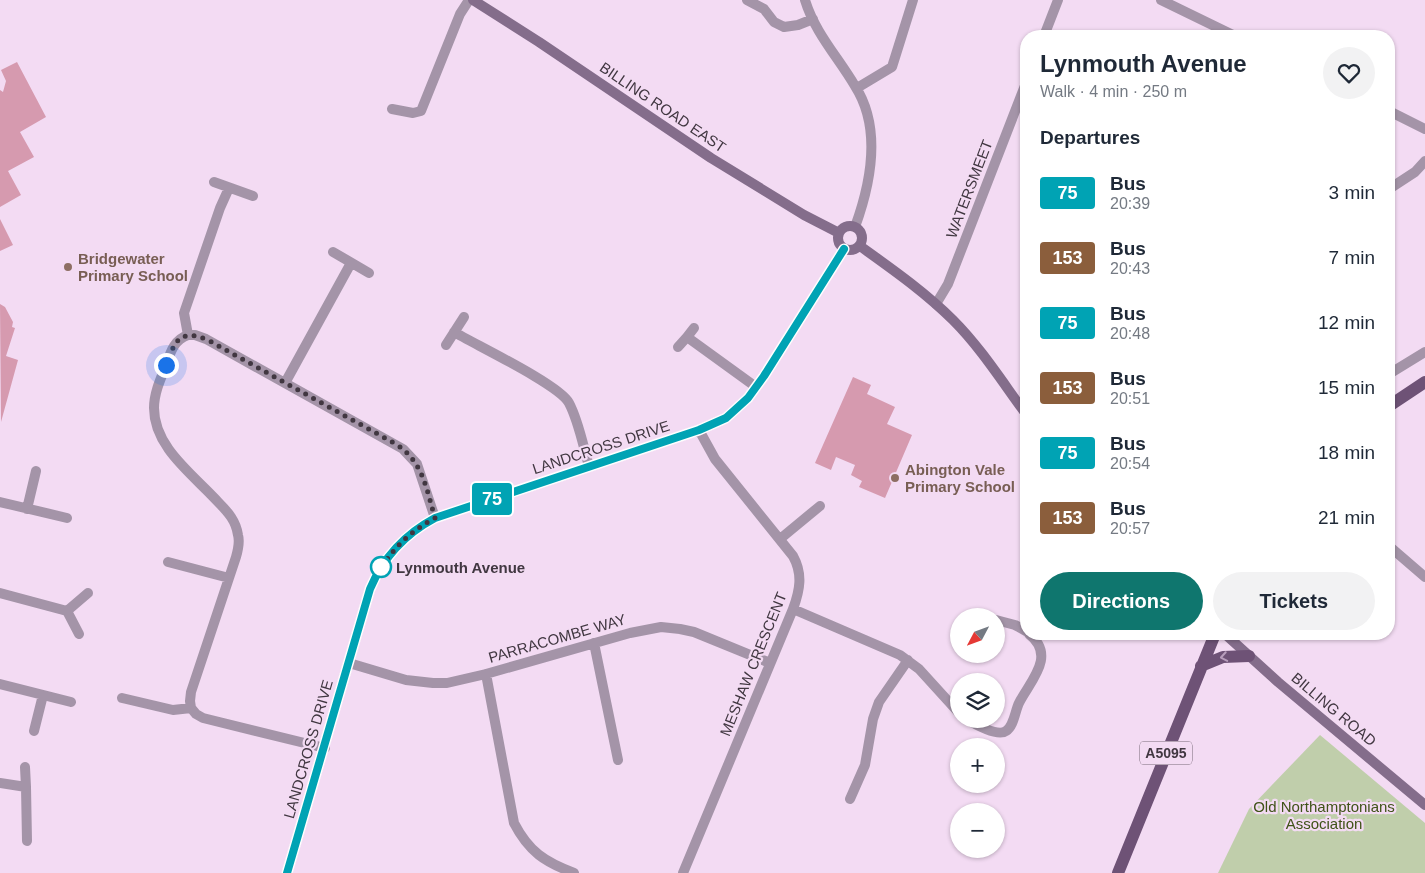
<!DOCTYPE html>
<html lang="en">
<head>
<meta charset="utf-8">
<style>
  body { margin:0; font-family:Arial,sans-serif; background:#f2f2f3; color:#1f2937; height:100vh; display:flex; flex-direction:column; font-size:19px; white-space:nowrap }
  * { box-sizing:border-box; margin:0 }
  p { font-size:16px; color:#747a83 }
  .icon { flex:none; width:28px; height:28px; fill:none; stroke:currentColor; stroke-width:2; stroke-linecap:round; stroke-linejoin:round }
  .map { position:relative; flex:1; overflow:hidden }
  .panel { position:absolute; left:1020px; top:30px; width:375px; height:610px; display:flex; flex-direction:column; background:#fff; border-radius:20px; box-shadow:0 1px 4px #0004 }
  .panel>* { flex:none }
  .badge { padding:0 10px; border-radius:4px; font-size:18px; line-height:32px }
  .needle { width:32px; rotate:229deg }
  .tools { position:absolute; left:950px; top:608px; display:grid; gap:10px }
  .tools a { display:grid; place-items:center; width:55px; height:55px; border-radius:50%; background:#fff; box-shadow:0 1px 4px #0004; font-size:25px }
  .you { position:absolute; width:25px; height:25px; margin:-12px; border:4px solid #fff; border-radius:50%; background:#1a73e8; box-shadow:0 0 0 8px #1a73e833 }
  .map>.badge { position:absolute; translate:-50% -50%; box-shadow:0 0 0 2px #fff }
  h2 { padding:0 20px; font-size:19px; line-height:45px }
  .round { display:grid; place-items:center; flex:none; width:52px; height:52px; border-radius:26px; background:#f2f2f3 }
  .headline { display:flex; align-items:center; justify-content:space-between; height:85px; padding:0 20px }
  h1 { font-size:24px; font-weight:800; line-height:38px }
  .button { display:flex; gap:10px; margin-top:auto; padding:10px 20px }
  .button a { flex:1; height:58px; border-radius:30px; background:#0f766e; color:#fff; font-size:20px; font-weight:800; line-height:58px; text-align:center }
  .button a+a { background:#f2f2f3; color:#1f2937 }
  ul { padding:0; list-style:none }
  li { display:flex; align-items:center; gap:15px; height:65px; padding:0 20px }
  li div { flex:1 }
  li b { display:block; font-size:19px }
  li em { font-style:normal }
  li .badge { min-width:55px; font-weight:700; text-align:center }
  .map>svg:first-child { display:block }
  .green { fill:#c0ceab }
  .building { fill:#d69aaf }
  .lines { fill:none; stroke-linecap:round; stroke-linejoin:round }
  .street { stroke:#a494a8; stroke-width:10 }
  .secondary { stroke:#846d8b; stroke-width:10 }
  .primary { stroke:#6e5276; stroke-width:12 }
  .oneway { stroke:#b79dbb }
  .line-casing { stroke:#fff; stroke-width:11 }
  .line { stroke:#00a3b4; stroke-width:8 }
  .walk { stroke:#413741; stroke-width:5; stroke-dasharray:0 9 }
  .education-dot { fill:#8d6e63; stroke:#f3dbf3; stroke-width:2 }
  .stop-dot { fill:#fff; stroke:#00a3b4; stroke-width:2.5 }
  .labels { text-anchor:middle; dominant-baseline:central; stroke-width:4.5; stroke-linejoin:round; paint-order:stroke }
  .shield { fill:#f3dbf3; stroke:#766876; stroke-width:1 }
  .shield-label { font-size:14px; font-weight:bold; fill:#413741 }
  .street-label { font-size:15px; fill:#413741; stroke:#f3dbf3 }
  .education-label { font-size:15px; font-weight:bold; fill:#785e54; stroke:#f3dbf3; text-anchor:start }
  .stop-label { font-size:15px; font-weight:bold; fill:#413741; stroke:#f3dbf3; text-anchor:start }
  .park-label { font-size:15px; fill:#405319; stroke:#f3dbf3 }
</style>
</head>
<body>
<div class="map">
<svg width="1425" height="873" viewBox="0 0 1425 873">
  <rect width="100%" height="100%" fill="#f3dbf3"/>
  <!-- green -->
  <path class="green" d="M1320 735 1425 823V873H1218L1249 809Z"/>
  <!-- building -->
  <path class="building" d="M17 62 46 117 20 132 34 157 8 171 21 195 0 207V90L3 92 6 81 1 70Z
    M0 219 13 245 0 251Z
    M0 304 5 307 13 322 12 327 15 328 6 356 18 360 1 422Z
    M853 377 871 385 867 394 895 407 887 424 912 435 885 498 859 487 862 481 851 475 855 465 836 457 831 470 815 463Z"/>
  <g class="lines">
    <!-- street -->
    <path class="street" d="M747 0 764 9 774 22 784 27 798 25 813 19
      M805 0C815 33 838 57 855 86 882 128 871 183 855 227
      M1161 0 1235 36
      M1044 36 1058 0
      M857 88 892 67 913 0
      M392 109 413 113 421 111 460 14 469 0
      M1389 111 1425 129
      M214 182 253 196
      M1389 189 1415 172 1425 161
      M333 252 369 273
      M936 304 948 284 1026 83
      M454 332C476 345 560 385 569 403 579 422 583 446 589 466
      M188 335H195L206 339 403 449 417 464 435 518
      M687 337 694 328
      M446 345 464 317
      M678 347 687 337 756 387
      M1389 374 1425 352
      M285 383 351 263
      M0 502 67 518
      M27 509 36 471
      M780 539 820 506
      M1389 546 1425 577
      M168 562 229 578
      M0 593 67 611
      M793 609 900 655 919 669 959 713
      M996 620 1015 625 1026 631
      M79 634 67 611 88 593
      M594 643 618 760
      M349 663 406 680 433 683H447L486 674 630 633 661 627 680 629 694 632 770 663
      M486 674 514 823C529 852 545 862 574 873
      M0 684 71 702
      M122 698 173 710 191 708 196 714 203 718 325 748
      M191 708 190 701 191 692 236 557C238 550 240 542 238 535 236 521 228 512 219 503 194 475 154 448 154 408 154 394 160 380 165 368 170 354 173 340 188 335L184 313 220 208 229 188
      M967 719C974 724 998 737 1006 731 1014 726 1015 711 1019 703 1030 681 1057 656 1029 634
      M34 731 43 695
      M25 767 26 787
      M0 783 26 787 27 841
      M850 799 865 765 873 719 879 702 908 660
      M287 873 370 589C383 558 405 534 435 518L699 430 726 418 748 398 764 376 844 249
      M683 873 793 609C800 590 803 574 793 556L715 459 699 430"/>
    <!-- secondary -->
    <path class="secondary" d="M473 0 539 42 711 158 804 215 839 233
      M838 238a12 12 0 1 1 24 0a12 12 0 1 1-24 0Z
      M860 246C892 269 925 292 953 320 981 348 1003 383 1026 414
      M1225 634 1278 682 1425 805"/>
    <!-- primary -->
    <path class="primary" d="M1389 406 1425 382
      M1201 666 1223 657 1249 656
      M1118 873 1215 634"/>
  </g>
  <!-- one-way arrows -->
  <defs><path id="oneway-chevron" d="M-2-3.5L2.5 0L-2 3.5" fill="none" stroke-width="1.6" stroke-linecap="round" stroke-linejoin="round" transform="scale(1.25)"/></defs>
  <use class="oneway" href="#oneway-chevron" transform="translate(1224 657) rotate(170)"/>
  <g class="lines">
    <!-- line casing -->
    <g class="line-casing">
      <path id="line" d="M287 873 370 589C383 558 405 534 435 518L699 430 726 418 748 398 764 376 844 249"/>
    </g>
    <!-- line -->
    <use href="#line" class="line"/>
    <!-- walk -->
    <path class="walk" d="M166 365C175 342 178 329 206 339L394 443C423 460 426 488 435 518 411 531 394 547 379 571L381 567"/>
  </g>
  <!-- markers -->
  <g class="education-dot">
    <circle cx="68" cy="267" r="5"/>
    <circle cx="895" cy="478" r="5"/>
  </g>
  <circle class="stop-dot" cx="381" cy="567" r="10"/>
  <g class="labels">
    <!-- shield labels -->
    <rect class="shield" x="1140" y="741.5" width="52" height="23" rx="4"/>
    <g class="shield-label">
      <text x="1166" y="753">A5095</text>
    </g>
    <!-- street labels -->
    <g class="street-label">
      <text transform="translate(663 107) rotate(34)">BILLING ROAD EAST</text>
      <text transform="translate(969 189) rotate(-69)">WATERSMEET</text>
      <text transform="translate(601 447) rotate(-18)">LANDCROSS DRIVE</text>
      <text transform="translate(557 638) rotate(-16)">PARRACOMBE WAY</text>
      <text transform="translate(753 664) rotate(-68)">MESHAW CRESCENT</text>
      <text transform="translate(1334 709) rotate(40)">BILLING ROAD</text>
      <text transform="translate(308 749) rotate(-74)">LANDCROSS DRIVE</text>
    </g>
    <!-- education labels -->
    <g class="education-label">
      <text x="78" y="258">Bridgewater<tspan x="78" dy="17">Primary School</tspan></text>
      <text x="905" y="469">Abington Vale<tspan x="905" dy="17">Primary School</tspan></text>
    </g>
    <!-- stop labels -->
    <g class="stop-label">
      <text x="396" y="567">Lynmouth Avenue</text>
    </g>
    <!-- park labels -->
    <g class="park-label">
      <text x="1324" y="806">Old Northamptonians<tspan x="1324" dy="17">Association</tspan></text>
    </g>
  </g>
</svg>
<div class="tools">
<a><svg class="needle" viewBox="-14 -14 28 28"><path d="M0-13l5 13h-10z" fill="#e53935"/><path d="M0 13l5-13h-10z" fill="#747a83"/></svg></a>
<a><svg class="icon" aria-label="layers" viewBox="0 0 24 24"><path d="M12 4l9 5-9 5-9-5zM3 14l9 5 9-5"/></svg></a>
<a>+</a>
<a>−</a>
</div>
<div class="you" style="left:166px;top:365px"></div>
<b class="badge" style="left:492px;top:499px;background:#00a3b4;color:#fff">75</b>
<section class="panel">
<div class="headline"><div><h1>Lynmouth Avenue</h1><p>Walk · 4 min · 250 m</p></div><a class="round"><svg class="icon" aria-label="heart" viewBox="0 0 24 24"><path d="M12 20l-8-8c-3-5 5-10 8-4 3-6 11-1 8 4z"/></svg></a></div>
<h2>Departures</h2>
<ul>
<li><span class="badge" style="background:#00a3b4;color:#fff">75</span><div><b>Bus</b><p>20:39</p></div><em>3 min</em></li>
<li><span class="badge" style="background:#8b5e3c;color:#fff">153</span><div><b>Bus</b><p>20:43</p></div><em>7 min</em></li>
<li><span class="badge" style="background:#00a3b4;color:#fff">75</span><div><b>Bus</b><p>20:48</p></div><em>12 min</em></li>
<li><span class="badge" style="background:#8b5e3c;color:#fff">153</span><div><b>Bus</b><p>20:51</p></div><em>15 min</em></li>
<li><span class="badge" style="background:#00a3b4;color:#fff">75</span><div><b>Bus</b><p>20:54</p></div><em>18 min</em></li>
<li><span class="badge" style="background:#8b5e3c;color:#fff">153</span><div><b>Bus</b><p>20:57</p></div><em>21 min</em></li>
</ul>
<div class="button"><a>Directions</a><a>Tickets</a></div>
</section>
</div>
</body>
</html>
